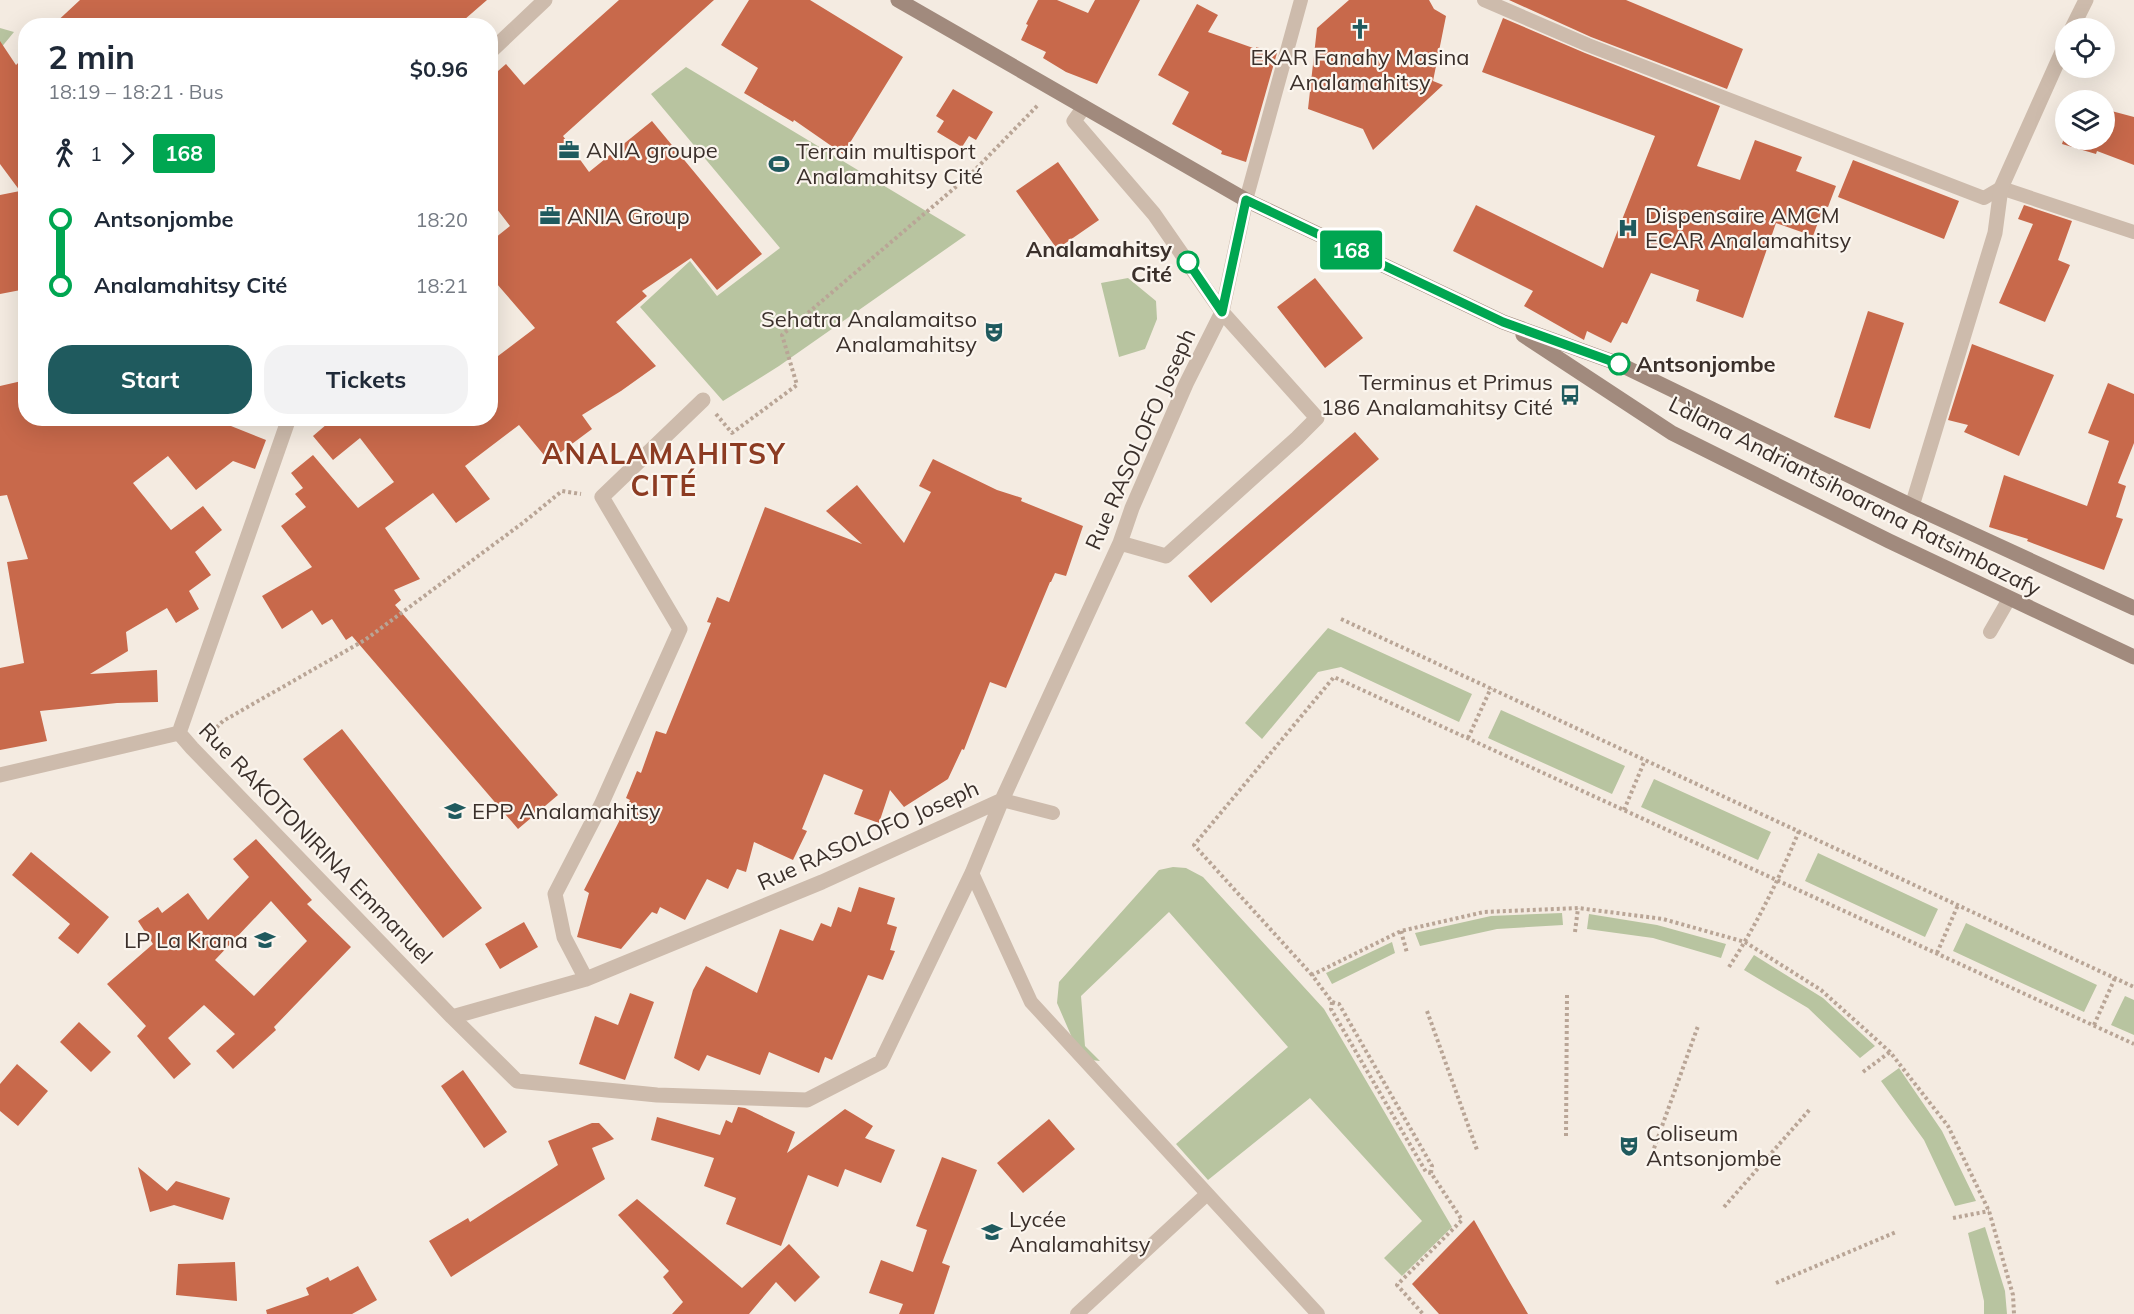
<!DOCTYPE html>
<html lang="en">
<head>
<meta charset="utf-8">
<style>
  body { margin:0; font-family:Mulish,sans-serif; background:#f2f2f3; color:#1f2937; height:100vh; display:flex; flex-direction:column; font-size:22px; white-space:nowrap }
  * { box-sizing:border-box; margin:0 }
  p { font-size:20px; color:#747a83 }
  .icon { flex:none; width:33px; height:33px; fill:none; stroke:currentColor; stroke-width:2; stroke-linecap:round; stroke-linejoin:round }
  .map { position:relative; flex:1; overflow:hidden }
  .sheet { position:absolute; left:18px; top:18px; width:480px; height:408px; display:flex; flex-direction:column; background:#fff; border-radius:24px; box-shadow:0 6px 24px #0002 }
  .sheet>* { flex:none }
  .badge { padding:0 12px; border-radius:4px; font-size:21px; line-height:39px }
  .buttons { position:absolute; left:2055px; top:18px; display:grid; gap:12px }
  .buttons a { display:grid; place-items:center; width:60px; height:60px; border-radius:50%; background:#fff; box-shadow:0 6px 24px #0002; font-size:30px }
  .map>.badge { position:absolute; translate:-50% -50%; box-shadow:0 0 0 3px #fff }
  .legs { display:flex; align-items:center; gap:9px; height:66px; padding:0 30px; font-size:20px }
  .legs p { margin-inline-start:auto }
  .head { display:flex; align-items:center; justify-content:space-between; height:102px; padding:0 30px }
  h1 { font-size:33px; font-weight:700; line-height:45px }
  .cta { display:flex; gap:12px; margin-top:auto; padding:12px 30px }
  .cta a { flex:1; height:69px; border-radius:24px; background:#1f5a5e; color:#fff; font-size:24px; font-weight:700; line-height:69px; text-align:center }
  .cta a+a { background:#f2f2f3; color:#1f2937 }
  ul { padding:0 30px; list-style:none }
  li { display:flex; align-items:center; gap:21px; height:66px; font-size:22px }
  li i { display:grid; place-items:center; width:9px; height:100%; margin:0 8px; background:currentColor }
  li i::after { content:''; width:15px; height:15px; margin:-8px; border:4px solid; border-radius:50%; background:#fff }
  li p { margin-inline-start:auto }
  li:first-child i { background:linear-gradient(#0000 50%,currentColor 0) }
  li:last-child i { background:linear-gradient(currentColor 50%,#0000 0) }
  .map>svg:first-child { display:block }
  .green { fill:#b8c4a0 }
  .building { fill:#c8694b; fill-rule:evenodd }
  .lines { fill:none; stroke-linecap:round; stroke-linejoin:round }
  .path { stroke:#b9a596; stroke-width:4; stroke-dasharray:3 3; stroke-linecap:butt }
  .lane { stroke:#cdbbac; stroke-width:14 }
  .street { stroke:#cdbbac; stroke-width:15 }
  .secondary { stroke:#a18a7d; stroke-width:15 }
  .line-1-casing { stroke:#fff; stroke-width:14 }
  .line-1 { stroke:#00a651; stroke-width:9 }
  .stop-1-dot { fill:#fff; stroke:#00a651; stroke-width:3 }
  .labels { text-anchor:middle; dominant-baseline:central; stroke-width:4.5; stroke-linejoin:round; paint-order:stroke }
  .poi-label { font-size:22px; fill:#3b302b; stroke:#fbf5ee; text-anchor:start }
  .stop-label { font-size:22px; font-weight:bold; fill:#3b302b; stroke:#fbf5ee; text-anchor:end }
  .street-label { font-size:22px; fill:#3b302b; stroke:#fbf5ee }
  .district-label { font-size:28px; font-weight:bold; letter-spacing:1.5px; fill:#8c3b22; stroke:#fbf5ee }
</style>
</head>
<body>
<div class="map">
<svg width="2134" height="1314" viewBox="0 0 2134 1314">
  <rect width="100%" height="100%" fill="#f4ebe1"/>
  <!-- green -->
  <path class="green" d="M0 28 14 32 0 49Z
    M686 67 966 235 779 366 723 401 640 307 690 261 717 296 780 248 651 94Z
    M1128 278 1156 301 1157 319 1145 349 1119 357 1101 283Z
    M1328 628 1472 694 1459 722 1341 667 1318 672 1262 739 1245 723Z
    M1501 710 1625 766 1612 794 1488 738Z
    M1654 779 1771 832 1758 860 1641 807Z
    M1818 853 1938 909 1925 937 1805 881Z
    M1173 867 1186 868 1203 877 1324 1009 1452 1227 1402 1276 1384 1258 1422 1221 1310 1098 1208 1180 1176 1144 1288 1047 1169 912 1081 996 1085 1046 1100 1061 1091 1060 1073 1040 1057 1003 1059 982 1159 870Z
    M1562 913 1563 925 1497 929 1420 946 1415 933 1491 916Z
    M1589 914 1657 925 1726 944 1721 958 1653 938 1587 929Z
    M1966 923 2097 985 2084 1012 1953 951Z
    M1392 942 1395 953 1332 984 1326 973Z
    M1754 955 1823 998 1875 1046 1860 1058 1808 1008 1744 970Z
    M2125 996 2134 1000V1035L2111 1025Z
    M1899 1068 1942 1131 1976 1201 1955 1206 1924 1140 1881 1081Z
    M1985 1227 2005 1291 2007 1314H1984V1301L1968 1233Z"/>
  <!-- building -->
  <path class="building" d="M80 0H487L457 26H52Z
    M619 0H714L563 136 589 172 652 121 762 254 717 290 691 258 642 291 647 296 616 322 656 366 621 391 582 415 592 429 549 461 519 425 465 466 490 499 456 523 433 493 385 528 420 579 394 590 401 600 395 605 558 795 518 829 352 636 346 640 332 619 322 625 312 610 282 629 262 596 312 567 281 526 306 507 295 494 303 488 291 473 313 455 358 508 394 482 360 438 333 460 313 436 334 418H490V362L535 328 490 276V242L510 226 490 200V78L506 64 524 85Z
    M749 0H810L903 57 843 154 794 120 793 122 744 93 758 68 721 45Z
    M1038 0H1057L1088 13 1095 0H1140L1097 84 1066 72 1043 58 1046 52 1021 40 1028 25 1026 24Z
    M1349 0H1429L1434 9 1446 16 1433 81 1443 85 1373 150 1363 129 1308 109 1317 28Z
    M1509 0H1626L1743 49 1727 89 1591 37Z
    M1197 4 1218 15 1208 32 1256 49V47L1277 53 1246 162 1221 154 1222 151 1172 124 1189 92 1158 75Z
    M1503 18 1585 53 1720 106 1697 166 1740 180 1755 140 1802 157 1796 171 1836 186 1828 207 1824 206 1813 236 1776 223 1743 318 1696 301 1699 290 1651 273 1627 324 1622 322 1611 343 1587 331 1584 340 1524 306 1533 291 1453 251 1476 205 1603 268 1655 136 1482 72Z
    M0 41 16 65 26 55V289L0 294V195L20 191 0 164Z
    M953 89 993 112 976 140 969 136 962 147 937 132 944 121 936 116Z
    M2104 109 2134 117V165L2097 151 2096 154 2062 144 2066 132V140H2104Z
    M1853 160 1959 201 1944 239 1838 197Z
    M1058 162 1099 220 1057 249 1016 191Z
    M2024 205 2072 221 2058 260 2070 265 2045 322 1999 303 2033 224 2018 219Z
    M1315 278 1363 338 1325 368 1277 307Z
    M1868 311 1904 323 1870 429 1834 417Z
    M1972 344 2054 375 2019 456 1964 432 1968 425 1948 420Z
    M26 380V418H211L266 440 255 469 233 461 196 490 168 456 133 483 171 530 203 506 222 530 195 552 211 575 189 591 199 609 176 623 167 608 126 632 128 651 90 674 157 670 158 702 117 703 40 711 47 741 0 750V668L24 663 7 562 28 559 7 495 0 496V386Z
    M2108 383 2134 394V443L2118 483 2126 486 2116 517 2123 519 2104 570 2027 541 2028 539 1989 527 2004 475 2087 506 2109 441 2088 433Z
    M1355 432 1379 459 1211 603 1188 576Z
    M933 459 997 490 1022 498 1021 501 1083 526 1066 576 1055 573 1051 582H1050L1006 688 990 682 964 750 962 749 948 779 904 807 890 790 879 823 854 814 863 790 824 774 802 829 807 831 793 860 754 842 746 872 737 869 728 889 707 879 685 920 660 907 657 914 652 912 621 949 577 937 589 893 584 890 630 800 626 798 637 771 641 773 656 731 666 734 711 623 707 622 717 597 729 602 765 507 862 544 826 511 857 485 904 543 931 492 919 486Z
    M342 729 482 908 443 938 303 759Z
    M256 839 312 900 307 904 351 947 274 1027 276 1030 233 1069 216 1051 235 1034 204 1005 168 1038 191 1064 174 1079 137 1036 146 1026 107 984 153 944 138 921 158 907 162 913 188 893 208 920 249 877 233 859ZM271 901 307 941 254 996 215 960Z
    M31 852 109 917 78 954 58 938 70 924 12 875Z
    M859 887 895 898 887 924 897 927 890 950 895 951 883 980 868 975 832 1060 825 1057 819 1073 769 1052 760 1075 707 1055 699 1071 674 1058 693 990 706 966 757 993 780 929 813 941 821 923 831 927 838 907 851 912Z
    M524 922 538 947 500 969 485 944Z
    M630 993 654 1002 625 1080 579 1064 595 1016 618 1025Z
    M79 1022 111 1052 91 1072 60 1042Z
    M17 1064 48 1091 18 1126 0 1111V1084Z
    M463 1070 507 1132 484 1148 441 1086Z
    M738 1107 745 1108 795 1132 787 1153 845 1109 873 1126 865 1138 895 1150 881 1183 845 1169 838 1187 808 1175 781 1246 726 1224 736 1198 704 1186 714 1158 651 1140 657 1117 720 1135 726 1120 732 1123Z
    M1049 1119 1075 1149 1023 1193 997 1163Z
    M592 1123H599L614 1139 592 1148 605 1179 451 1277 429 1241 468 1218 470 1222 558 1165 548 1141Z
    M942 1157 977 1170 942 1263 950 1266 934 1314H899L903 1304 869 1293 881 1260 913 1272 927 1230 916 1226Z
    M138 1167 167 1191 176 1181 230 1198 223 1220 174 1205 150 1212Z
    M637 1199 742 1288 789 1244 820 1277 795 1302 776 1282 749 1314H672L683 1302 663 1277 669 1271 618 1215Z
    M1474 1220 1507 1278 1528 1314H1439L1412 1284Z
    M235 1262 237 1301 176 1295 178 1264Z
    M358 1266 377 1300 352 1314H267L266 1310 309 1295 306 1288 328 1277 330 1281Z"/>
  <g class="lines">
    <!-- path -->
    <path class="path" d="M716 414 732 433 797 385 782 335 971 174 1039 104
      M1341 619 2134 987
      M208 736 223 721 365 640 524 522 562 491 581 494
      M1468 738 1491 688
      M1624 810 1645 760
      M1401 931 1407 953
      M1575 932 1578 908
      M1937 953 1958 905
      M1729 967C1757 924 1779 879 1799 831
      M1312 975 1194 845 1334 677 2134 1044
      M1332 1002 1331 1009 1426 1172 1431 1173 1462 1220 1397 1285 1423 1314
      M1427 1011 1477 1150
      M2094 1025 2115 978
      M1863 1072 1890 1052
      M1566 1136 1567 995
      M1652 1154 1698 1026
      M1431 1173 1432 1166 1339 1004 1332 1002 1312 975 1401 931 1484 912 1578 908 1663 919 1745 942 1821 990 1890 1052 1948 1126 1989 1211 2013 1295 2014 1314
      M1724 1207 1811 1108
      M1953 1218 1989 1211
      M1776 1283 1896 1232"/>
    <!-- lane -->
    <path class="lane" d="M1484 0 1588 45 1984 198 2001 188 2134 232
      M1246 200 1301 0
      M1990 632 2009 599
      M1002 800 1053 813
      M972 873 1031 1002 1318 1314
      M1077 1314 1207 1194"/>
    <!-- street -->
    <path class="street" d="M2072 28 2086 0
      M490 52 545 0
      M1084 107 1074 121 1154 214 1222 312 1317 418 1297 438 1166 556 1120 543
      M289 418 179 733 192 748 452 1017 517 1081 657 1095 807 1100 881 1062 972 873 1002 800
      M1912 506 1995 233 2001 188 2066 43
      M0 775 179 733
      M586 979 564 937 555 894 601 805 680 629 602 497 703 400
      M452 1017 586 979 822 882 1002 800 1120 543 1132 508 1186 384 1222 312 1246 200"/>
    <!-- secondary -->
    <path class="secondary" d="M898 0 1246 200 1503 322 1619 364 1912 506 2134 608
      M1523 335 1672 433 1889 541 2134 657"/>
  </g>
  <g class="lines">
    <!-- line-1 casing -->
    <g class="line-1-casing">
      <path id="line-1" d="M1188 262 1222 312 1246 200 1503 322 1619 364"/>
    </g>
    <!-- line-1 -->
    <use href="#line-1" class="line-1"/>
  </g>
  <!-- icons -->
  <defs>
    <g id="church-bare" transform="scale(1.62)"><path d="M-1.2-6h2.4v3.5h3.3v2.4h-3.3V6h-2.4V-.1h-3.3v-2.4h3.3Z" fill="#1f5a5e" stroke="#fbf5ee" stroke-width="2.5" paint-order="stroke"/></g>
    <g id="office-bare" transform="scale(1.62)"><path d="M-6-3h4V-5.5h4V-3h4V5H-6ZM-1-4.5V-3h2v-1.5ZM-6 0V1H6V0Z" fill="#1f5a5e" stroke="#fbf5ee" stroke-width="2.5" paint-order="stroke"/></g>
    <g id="stadium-bare" transform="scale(1.62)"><path d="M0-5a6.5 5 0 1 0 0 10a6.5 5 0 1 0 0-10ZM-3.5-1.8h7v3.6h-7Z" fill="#1f5a5e" stroke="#fbf5ee" stroke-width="2.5" paint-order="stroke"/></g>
    <g id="hospital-bare" transform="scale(1.62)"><path d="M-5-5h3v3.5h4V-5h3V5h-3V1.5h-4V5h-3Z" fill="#1f5a5e" stroke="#fbf5ee" stroke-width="2.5" paint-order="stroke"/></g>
    <g id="theatre-bare" transform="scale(1.62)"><path d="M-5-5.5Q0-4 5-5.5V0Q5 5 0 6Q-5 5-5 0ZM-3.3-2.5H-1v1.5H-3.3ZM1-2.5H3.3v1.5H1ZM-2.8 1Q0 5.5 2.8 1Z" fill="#1f5a5e" stroke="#fbf5ee" stroke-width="2.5" paint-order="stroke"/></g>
    <g id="bus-bare" transform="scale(1.62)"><path d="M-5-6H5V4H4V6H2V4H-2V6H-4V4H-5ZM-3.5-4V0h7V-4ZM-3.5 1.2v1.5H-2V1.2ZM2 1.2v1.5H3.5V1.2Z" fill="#1f5a5e" stroke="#fbf5ee" stroke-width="2.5" paint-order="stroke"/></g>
    <g id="school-bare" transform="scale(1.62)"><path d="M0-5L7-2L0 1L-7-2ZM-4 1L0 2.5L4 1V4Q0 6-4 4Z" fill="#1f5a5e" stroke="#fbf5ee" stroke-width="2.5" paint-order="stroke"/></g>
  </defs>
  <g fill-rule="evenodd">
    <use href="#church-bare" x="1360" y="29"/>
    <use href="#office-bare" x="569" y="150"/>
    <use href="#stadium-bare" x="779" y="164"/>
    <use href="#office-bare" x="550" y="216"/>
    <use href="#hospital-bare" x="1628" y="228"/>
    <use href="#theatre-bare" x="994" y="332"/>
    <use href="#bus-bare" x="1570" y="395"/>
    <use href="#school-bare" x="455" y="811"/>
    <use href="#school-bare" x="265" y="940"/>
    <use href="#theatre-bare" x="1629" y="1146"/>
    <use href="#school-bare" x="992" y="1232"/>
  </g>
  <!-- markers -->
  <g class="stop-1-dot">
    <circle cx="1188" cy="262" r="10"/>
    <circle cx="1619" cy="364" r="10"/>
  </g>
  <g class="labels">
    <!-- poi labels -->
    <g class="poi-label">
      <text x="1360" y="57" text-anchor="middle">EKAR Fanahy Masina<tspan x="1360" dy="25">Analamahitsy</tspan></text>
      <text x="586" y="150">ANIA groupe</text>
      <text x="796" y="151">Terrain multisport<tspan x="796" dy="25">Analamahitsy Cité</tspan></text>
      <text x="1645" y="215">Dispensaire AMCM<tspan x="1645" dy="25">ECAR Analamahitsy</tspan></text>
      <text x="567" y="216">ANIA Group</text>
      <text x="977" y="319" text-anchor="end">Sehatra Analamaitso<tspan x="977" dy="25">Analamahitsy</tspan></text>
      <text x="1553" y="382" text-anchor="end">Terminus et Primus<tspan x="1553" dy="25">186 Analamahitsy Cité</tspan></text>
      <text x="472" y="811">EPP Analamahitsy</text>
      <text x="248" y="940" text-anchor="end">LP La Krana</text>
      <text x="1646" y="1133">Coliseum<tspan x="1646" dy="25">Antsonjombe</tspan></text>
      <text x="1009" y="1219">Lycée<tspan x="1009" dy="25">Analamahitsy</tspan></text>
    </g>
    <!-- stop labels -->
    <g class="stop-label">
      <text x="1172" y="249">Analamahitsy<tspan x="1172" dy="25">Cité</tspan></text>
      <text x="1636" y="364" text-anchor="start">Antsonjombe</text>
    </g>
    <!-- street labels -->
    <g class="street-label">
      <text transform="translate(1140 439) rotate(-66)">Rue RASOLOFO Joseph</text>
      <text transform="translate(1855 496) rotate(27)">Làlana Andriantsihoarana Ratsimbazafy</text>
      <text transform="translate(868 835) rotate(-24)">Rue RASOLOFO Joseph</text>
      <text transform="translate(316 843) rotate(46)">Rue RAKOTONIRINA Emmanuel</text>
    </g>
    <!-- district labels -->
    <g class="district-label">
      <text x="664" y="453">ANALAMAHITSY<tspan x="664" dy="32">CITÉ</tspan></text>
    </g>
  </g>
</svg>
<div class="buttons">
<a><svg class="icon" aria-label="locate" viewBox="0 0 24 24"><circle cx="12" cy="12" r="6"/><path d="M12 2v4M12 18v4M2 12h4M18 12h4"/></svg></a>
<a><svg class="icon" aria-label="layers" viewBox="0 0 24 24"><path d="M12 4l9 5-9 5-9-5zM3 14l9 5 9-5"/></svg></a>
</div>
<b class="badge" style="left:1351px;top:250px;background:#00a651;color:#fff">168</b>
<section class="sheet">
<div class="head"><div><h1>2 min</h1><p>18:19 – 18:21 · Bus</p></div><b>$0.96</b></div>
<div class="legs"><svg class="icon" aria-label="walk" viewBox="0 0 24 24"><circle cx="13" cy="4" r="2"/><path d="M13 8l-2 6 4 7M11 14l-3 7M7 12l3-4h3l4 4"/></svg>1<svg class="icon" aria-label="forward" viewBox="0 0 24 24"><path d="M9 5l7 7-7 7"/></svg><b class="badge" style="background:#00a651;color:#fff">168</b></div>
<ul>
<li><i style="color:#00a651"></i><b>Antsonjombe</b><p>18:20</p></li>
<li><i style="color:#00a651"></i><b>Analamahitsy Cité</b><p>18:21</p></li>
</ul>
<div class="cta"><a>Start</a><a>Tickets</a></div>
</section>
</div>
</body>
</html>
